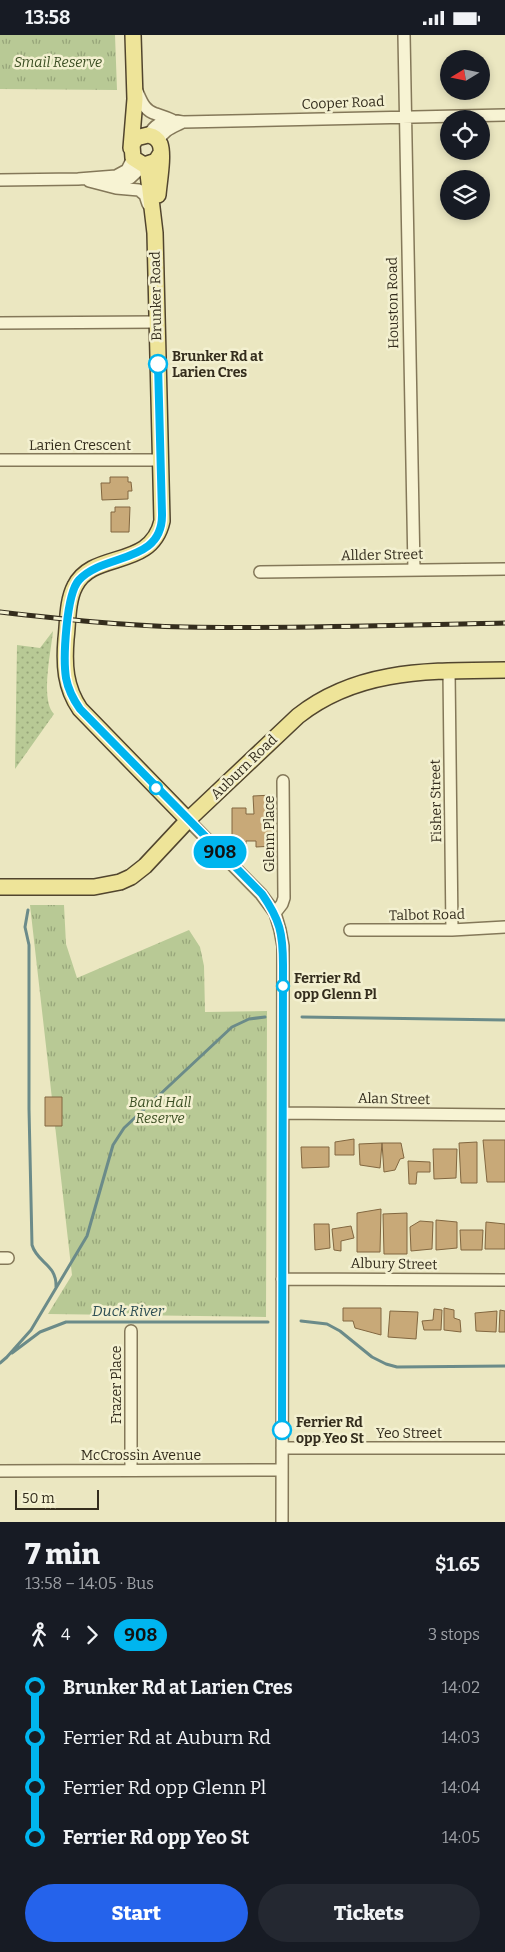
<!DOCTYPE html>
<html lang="en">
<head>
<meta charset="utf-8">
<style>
  body { margin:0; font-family:Bitter,serif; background:#242831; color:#f1f3f6; height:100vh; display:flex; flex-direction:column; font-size:19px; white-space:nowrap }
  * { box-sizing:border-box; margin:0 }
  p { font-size:16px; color:#9ea1a6 }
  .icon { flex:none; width:28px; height:28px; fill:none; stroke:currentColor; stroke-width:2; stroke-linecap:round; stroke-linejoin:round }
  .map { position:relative; height:1487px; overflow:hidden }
  .drawer { display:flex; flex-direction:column; background:#171b24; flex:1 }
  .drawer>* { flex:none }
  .badge { padding:0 10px; border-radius:16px; font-size:18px; line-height:32px }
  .needle { width:32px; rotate:260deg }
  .controls { position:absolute; left:440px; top:15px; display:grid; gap:10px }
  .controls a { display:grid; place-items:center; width:50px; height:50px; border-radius:50%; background:#171b24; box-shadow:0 2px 8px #0003; font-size:25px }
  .scale { position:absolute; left:15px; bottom:12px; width:84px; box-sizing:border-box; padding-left:5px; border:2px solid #342d1d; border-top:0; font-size:14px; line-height:18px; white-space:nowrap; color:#342d1d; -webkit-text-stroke:4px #f3f0d0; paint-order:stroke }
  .map>.badge { position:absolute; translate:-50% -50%; box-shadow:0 0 0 2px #fff }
  .legs { display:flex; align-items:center; gap:8px; height:55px; padding:0 25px; font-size:16px }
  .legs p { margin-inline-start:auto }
  .headline { display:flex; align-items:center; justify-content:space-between; height:85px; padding:0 25px }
  h1 { font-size:28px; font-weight:800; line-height:38px }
  .button { display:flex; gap:10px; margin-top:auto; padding:10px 25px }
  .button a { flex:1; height:58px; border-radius:30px; background:#2563eb; color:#fff; font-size:20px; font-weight:800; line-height:58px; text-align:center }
  .button a+a { background:#242831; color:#f1f3f6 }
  ul { padding:0 25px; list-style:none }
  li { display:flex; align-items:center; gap:18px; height:50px; font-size:19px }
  li i { display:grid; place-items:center; width:8px; height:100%; margin:0 6px; background:currentColor }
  li i::after { content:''; width:12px; height:12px; margin:-6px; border:4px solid; border-radius:50%; background:#171b24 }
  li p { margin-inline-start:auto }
  li:first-child i { background:linear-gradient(#0000 50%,currentColor 0) }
  li:last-child i { background:linear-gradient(currentColor 50%,#0000 0) }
  .status { display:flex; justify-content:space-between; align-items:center; height:35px; padding:0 25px; background:#171b24; direction:ltr }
  .status svg { height:14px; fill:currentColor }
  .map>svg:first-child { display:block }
  .grass { fill:url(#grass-dots) }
  .park { fill:url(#park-tufts) }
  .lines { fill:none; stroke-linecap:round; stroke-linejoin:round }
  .stream { stroke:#6b8b89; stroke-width:3 }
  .building { fill:#c8a978; stroke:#826740 }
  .minor-casing { stroke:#847859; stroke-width:14 }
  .major-casing { stroke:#51452e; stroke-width:18 }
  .minor { stroke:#f7f3d3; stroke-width:11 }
  .major { stroke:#eee499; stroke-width:15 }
  .rail-casing { stroke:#342d1d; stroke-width:5 }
  .rail { stroke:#f3f0d0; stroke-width:3; stroke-dasharray:9; stroke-linecap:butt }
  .line-1-casing { stroke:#fff; stroke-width:11 }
  .line-1 { stroke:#00b5ef; stroke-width:8 }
  .stop-1-dot { fill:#fff; stroke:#00b5ef; stroke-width:2.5 }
  .labels { text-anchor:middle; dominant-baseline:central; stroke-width:5; stroke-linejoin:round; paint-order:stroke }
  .park-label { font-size:14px; font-style:italic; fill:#3c4f24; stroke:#f3f0d0 }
  .street-label { font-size:14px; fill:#342d1d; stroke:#f3f0d0 }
  .stop-label { font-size:14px; font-weight:bold; fill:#342d1d; stroke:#f3f0d0; text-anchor:start }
  .water-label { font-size:15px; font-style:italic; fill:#2d4e53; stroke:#f3f0d0 }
</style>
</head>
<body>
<div class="status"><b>13:58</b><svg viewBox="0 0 49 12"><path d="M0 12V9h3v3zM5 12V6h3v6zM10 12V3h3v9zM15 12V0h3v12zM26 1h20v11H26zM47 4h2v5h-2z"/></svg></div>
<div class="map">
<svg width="505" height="1487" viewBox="0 0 505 1487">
  <defs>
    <pattern id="grass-dots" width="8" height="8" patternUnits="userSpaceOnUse" patternTransform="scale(1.25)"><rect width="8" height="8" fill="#b8c995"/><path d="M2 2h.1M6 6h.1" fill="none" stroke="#96a479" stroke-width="1.8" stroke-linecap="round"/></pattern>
    <pattern id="park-tufts" width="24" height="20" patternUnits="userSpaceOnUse" patternTransform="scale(1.25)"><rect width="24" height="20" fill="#b8c995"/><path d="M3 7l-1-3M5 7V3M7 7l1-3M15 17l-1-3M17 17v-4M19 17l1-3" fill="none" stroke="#96a479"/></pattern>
  </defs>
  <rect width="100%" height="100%" fill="#ebe7c1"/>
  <!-- grass -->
  <path class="grass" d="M53 596C51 617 40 665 54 679L15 734 17 610 40 613Z"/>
  <!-- park -->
  <path class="park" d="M0 0H115L117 55 0 54Z
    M30 870H64L66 909 77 943 189 895 200 912 204 931 205 977 267 976 266 1282 48 1279 72 1240Z"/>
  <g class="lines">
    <!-- stream -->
    <path class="stream" d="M28 875 25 892 29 910V1074L32 1210C37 1228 57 1229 56 1252
      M302 982 505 985
      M301 1286 327 1289 340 1296 372 1322 386 1329 397 1332 505 1331
      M12 1318 40 1297 66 1287H268
      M6 1323 31 1295 87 1201 113 1110 124 1093 232 992 249 984 265 982
      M0 1328 7 1322"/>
  </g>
  <!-- building -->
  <path class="building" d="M110 442H128V447H131L132 456H128V464L102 465 101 448H110Z
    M115 472H130L129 497H111V477H115Z
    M273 760 274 811 256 812V806H246V809H232V773H246V779H254L253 761Z
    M45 1062H62V1091H45Z
    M354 1104V1120H335V1107Z
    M483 1105H505V1147H487Z
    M477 1107V1148H461L459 1108Z
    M382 1108H401L404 1123 400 1124 395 1135 384 1137Z
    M382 1108 380 1133 360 1130 359 1109Z
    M301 1112H329V1132L302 1133Z
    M433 1114H457L456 1143 434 1144Z
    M408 1126 430 1127V1137H417L416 1149H409Z
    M381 1174 380 1217H357V1178Z
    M407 1178V1219H384L383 1179Z
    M436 1185 457 1187V1213L436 1215Z
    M420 1186 433 1187 432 1214 411 1216 410 1192Z
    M486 1187 505 1189V1214H485Z
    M314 1189H329L330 1213 315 1215Z
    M351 1191 354 1203 341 1206V1216L334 1215 332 1194Z
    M460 1195H483L482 1215H461Z
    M343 1273H381V1300L355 1293 353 1286H343Z
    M444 1273 454 1275V1283L460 1285 461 1297 444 1295Z
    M434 1274 442 1275 441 1295H424L422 1286 433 1285Z
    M500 1275 505 1276V1297H499Z
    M390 1276 418 1277 416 1304 388 1302Z
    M497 1276 496 1297 476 1296 475 1278Z"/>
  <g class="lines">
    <!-- minor casing -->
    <g class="minor-casing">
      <path id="minor" d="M404 0 414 535
        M136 54C141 65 144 76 156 79 162 81 166 82 172 85
        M149 100C156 86 168 84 183 87L505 80
        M158 106C164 95 171 93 181 88
        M0 145 78 144 116 141 127 135 133 123
        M89 146 116 153 139 155 145 160 148 169
        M112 148 130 143 144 130
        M0 288 157 287
        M0 425H161
        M260 537 505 534
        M449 636 452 895
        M188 785 261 859 275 878 280 895 283 911 282 1487
        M275 878 282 869 284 863 283 746
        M350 895H452L505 892
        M283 1078 505 1080
        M0 1223H8
        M282 1244 505 1245
        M131 1296V1435
        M282 1413H505
        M0 1436 282 1435"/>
    </g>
    <!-- major casing -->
    <g class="major-casing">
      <path id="major" d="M131 113 135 64 133 0
        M147 130 155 198 162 486C151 535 93 515 75 551 67 566 68 588 66 604 64 630 65 652 80 674L188 785
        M158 160C159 147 164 120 160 109 158 104 153 101 148 100L136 103 132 110 133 123 144 130 156 126 161 118
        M0 852H94L120 847 131 842 145 831 188 785 298 681C359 633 431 636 505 635"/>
    </g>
    <!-- minor -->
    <use href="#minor" class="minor"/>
    <!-- major -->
    <use href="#major" class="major"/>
    <!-- rail casing -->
    <g class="rail-casing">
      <path id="rail" d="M0 577C61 584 124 591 186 592 292 594 399 590 505 588"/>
    </g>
    <!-- rail -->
    <use href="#rail" class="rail"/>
  </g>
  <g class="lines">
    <!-- line-1 casing -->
    <g class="line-1-casing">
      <path id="line-1" d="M158 329 162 479C163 529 103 518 79 545 66 559 63 624 66 643 68 654 73 664 80 674L262 859C280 885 283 898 283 930L282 1395"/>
    </g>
    <!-- line-1 -->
    <use href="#line-1" class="line-1"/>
  </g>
  <!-- markers -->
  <g class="stop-1-dot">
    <circle cx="158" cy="329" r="9"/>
    <circle cx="156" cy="753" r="6"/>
    <circle cx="283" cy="951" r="6"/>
    <circle cx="282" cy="1395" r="9"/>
  </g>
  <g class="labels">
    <!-- park labels -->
    <g class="park-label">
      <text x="58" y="27">Smail Reserve</text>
      <text x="160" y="1067">Band Hall<tspan x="160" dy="16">Reserve</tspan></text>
    </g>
    <!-- street labels -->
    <g class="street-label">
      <text transform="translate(343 68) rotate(-2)">Cooper Road</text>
      <text transform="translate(156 261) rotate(-91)">Brunker Road</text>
      <text transform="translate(393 268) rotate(-91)">Houston Road</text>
      <text x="80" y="410">Larien Crescent</text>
      <text transform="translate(382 520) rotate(-1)">Allder Street</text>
      <text transform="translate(244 732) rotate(-44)">Auburn Road</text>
      <text transform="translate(436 766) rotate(-91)">Fisher Street</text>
      <text transform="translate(269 799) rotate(-90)">Glenn Place</text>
      <text transform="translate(427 880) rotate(-1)">Talbot Road</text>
      <text transform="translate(394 1064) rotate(1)">Alan Street</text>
      <text transform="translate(394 1229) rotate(1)">Albury Street</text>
      <text transform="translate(116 1350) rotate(-90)">Frazer Place</text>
      <text x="409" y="1398">Yeo Street</text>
      <text x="141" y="1420">McCrossin Avenue</text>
    </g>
    <!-- stop labels -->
    <g class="stop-label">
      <text x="172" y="321">Brunker Rd at<tspan x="172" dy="16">Larien Cres</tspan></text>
      <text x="294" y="943">Ferrier Rd<tspan x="294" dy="16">opp Glenn Pl</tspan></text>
      <text x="296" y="1387">Ferrier Rd<tspan x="296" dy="16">opp Yeo St</tspan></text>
    </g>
    <!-- water labels -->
    <g class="water-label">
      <text x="128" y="1276">Duck River</text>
    </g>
  </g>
</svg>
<div class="controls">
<a><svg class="needle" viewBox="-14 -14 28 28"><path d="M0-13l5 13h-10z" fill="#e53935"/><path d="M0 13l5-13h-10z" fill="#9ea1a6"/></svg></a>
<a><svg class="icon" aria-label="locate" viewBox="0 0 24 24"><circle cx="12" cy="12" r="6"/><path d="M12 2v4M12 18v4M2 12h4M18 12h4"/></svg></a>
<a><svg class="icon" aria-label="layers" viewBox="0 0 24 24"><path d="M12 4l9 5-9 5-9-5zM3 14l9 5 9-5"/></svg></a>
</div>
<div class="scale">50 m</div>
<b class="badge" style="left:220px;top:817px;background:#00b5ef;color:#111">908</b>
</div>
<section class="drawer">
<div class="headline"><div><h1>7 min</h1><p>13:58 – 14:05 · Bus</p></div><b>$1.65</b></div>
<div class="legs"><svg class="icon" aria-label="walk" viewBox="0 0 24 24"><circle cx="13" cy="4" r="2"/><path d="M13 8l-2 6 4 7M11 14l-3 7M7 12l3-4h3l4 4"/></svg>4<svg class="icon" aria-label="forward" viewBox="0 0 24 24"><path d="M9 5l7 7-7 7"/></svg><b class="badge" style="background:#00b5ef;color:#111">908</b><p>3 stops</p></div>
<ul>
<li><i style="color:#00b5ef"></i><b>Brunker Rd at Larien Cres</b><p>14:02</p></li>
<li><i style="color:#00b5ef"></i><span>Ferrier Rd at Auburn Rd</span><p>14:03</p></li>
<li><i style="color:#00b5ef"></i><span>Ferrier Rd opp Glenn Pl</span><p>14:04</p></li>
<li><i style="color:#00b5ef"></i><b>Ferrier Rd opp Yeo St</b><p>14:05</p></li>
</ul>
<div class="button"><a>Start</a><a>Tickets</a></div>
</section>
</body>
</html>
